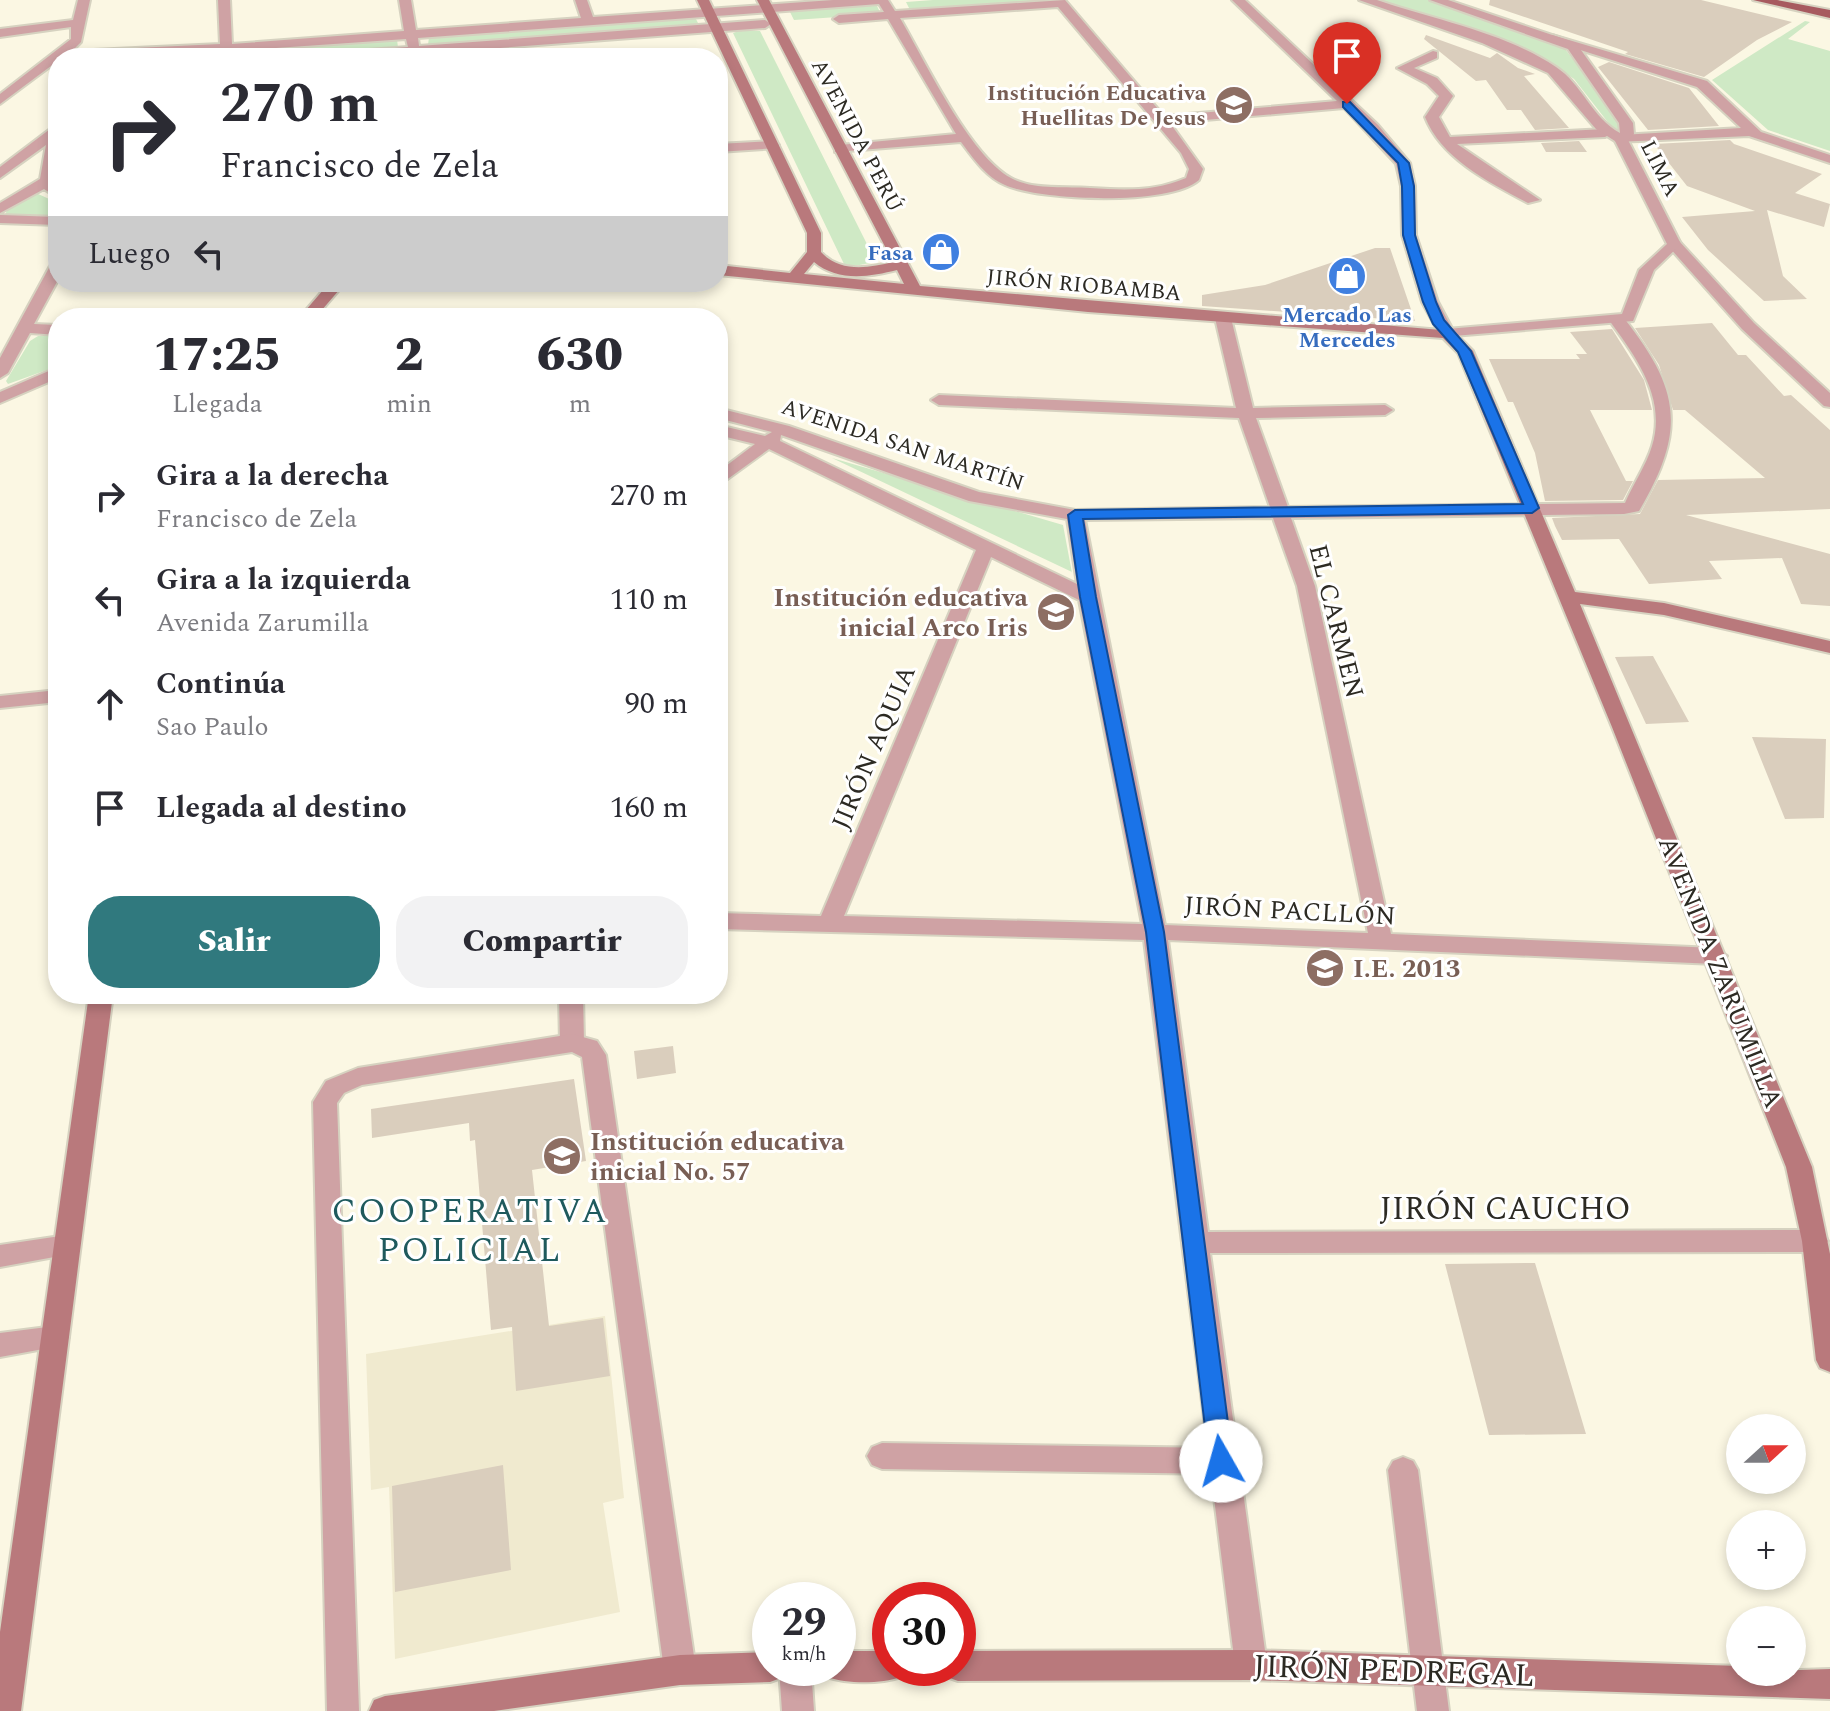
<!DOCTYPE html>
<html lang="es">
<meta charset="utf-8">
<style>
body{margin:0;font-family:Spectral,serif;background:#f2f2f3;color:#2b2b33;height:100vh;display:flex;flex-direction:column;font-size:30px;white-space:nowrap}
*{box-sizing:border-box;margin:0}
p{font-size:26px;color:#7c7c81}
.icon{flex:none;width:44px;height:44px;fill:none;stroke:currentColor;stroke-width:2;stroke-linecap:round;stroke-linejoin:round}
.map{position:relative;flex:1;overflow:hidden}
.panel{position:absolute;left:48px;top:308px;width:680px;height:696px;display:flex;flex-direction:column;background:#fff;border-radius:32px;box-shadow:0 4px 12px #0003}
.panel>*{flex:none}
.banner{position:absolute;left:48px;top:48px;width:680px;height:244px;border-radius:32px;box-shadow:0 4px 12px #0003;background:#fff;color:#2b2b33;overflow:hidden}
.needle{width:52px;rotate:69deg}
.buttons{position:absolute;left:1726px;top:1414px;display:grid;gap:16px}
.buttons a{display:grid;place-items:center;width:80px;height:80px;border-radius:50%;background:#fff;box-shadow:0 4px 12px #0003;font-size:40px}
.speed{position:absolute;left:752px;top:1582px;display:flex;gap:16px;font-size:40px;font-weight:700;text-align:center}
.speed>*{display:grid;place-content:center;width:104px;height:104px;border-radius:50%;background:#fff;box-shadow:0 4px 12px #0003;line-height:1}
.speed small{font-size:20px;font-weight:400}
.speed .limit{border:12px solid #d22;background:#fff;color:#111}
.pin{position:absolute;display:grid;place-items:center;width:68px;height:68px;color:#fff;margin:-82px -34px;border-radius:50% 50% 50% 0;rotate:-45deg;box-shadow:0 0 8px #0007}
.pin .icon{rotate:45deg}
.me{position:absolute;width:88px;margin:-44px;rotate:353deg;stroke-linejoin:round;filter:drop-shadow(0 0 6px #0008)}
.turn{display:flex;align-items:center;gap:28px;height:168px;padding:0 40px;font-size:36px}
.turn .icon{width:104px;height:104px;stroke-width:2.5}
.turn b{display:block;font-size:56px;line-height:68px}
.then{display:flex;align-items:center;height:76px;padding:0 40px;background:#0003;gap:16px;font-size:30px}
.eta{display:flex;justify-content:space-evenly;align-items:center;height:136px;text-align:center}
.eta b{font-size:48px;font-weight:800;line-height:56px}
.primary-button{display:flex;gap:16px;margin-top:auto;padding:16px 40px}
.primary-button a{flex:1;height:92px;border-radius:32px;background:#30797e;color:#fff;font-size:32px;font-weight:800;line-height:92px;text-align:center}
.primary-button a+a{background:#f2f2f3;color:#2b2b33}
ul{padding:0;list-style:none}
li{display:flex;align-items:center;gap:24px;height:104px;padding:0 40px}
li div{flex:1}
li b{display:block;font-size:30px}
li em{font-style:normal}
.map>svg:first-child{display:block}
.built{fill:#f0eacf}
.green{fill:#cfe9c5}
.building{fill:#dacebd}
.lines{fill:none;stroke-linecap:round;stroke-linejoin:round}
.pedestrian-casing{stroke:#d6d2c0;stroke-width:4}
.minor-casing{stroke:#d6d2c0;stroke-width:4}
.tertiary-casing{stroke:#d6d2c0;stroke-width:4}
.secondary-casing{stroke:#d6d2c0;stroke-width:4}
.primary-casing{stroke:#d6d2c0;stroke-width:4}
.pedestrian{fill:#cfa2a4;fill-rule:evenodd}
.minor{fill:#cfa2a4;fill-rule:evenodd}
.tertiary{fill:#cfa2a4;fill-rule:evenodd}
.secondary{fill:#b9797c;fill-rule:evenodd}
.primary{fill:#a75a5f;fill-rule:evenodd}
.route{fill:#1a73e8;stroke:#114b97;stroke-width:2}
.labels{text-anchor:middle;stroke-width:6;stroke-linejoin:round;paint-order:stroke}
.far-education-label{font-size:22px;font-weight:bold;fill:#785e54;stroke:#fff;text-anchor:end}
.far-street-label{font-size:22px;fill:#2c2a23;stroke:#fff}
.far-shop-label{font-size:22px;font-weight:bold;fill:#366cbe;stroke:#fff;text-anchor:end}
.education-label{font-size:26px;font-weight:bold;fill:#785e54;stroke:#fff;text-anchor:start}
.street-label{font-size:26px;fill:#2c2a23;stroke:#fff}
.near-street-label{font-size:32px;fill:#2c2a23;stroke:#fff}
.near-neighbourhood-label{font-size:34px;letter-spacing:2px;fill:#1f5a5d;stroke:#fff}
</style>
<div class="map">
<svg width="1830" height="1711" viewBox="0 0 1830 1711">
<rect width="100%" height="100%" fill="#fbf7e3"/>
<path class="built" d="M605 1316 624 1498 603 1503 620 1612 395 1659 389 1487 371 1490 366 1354Z"/>
<path class="green" d="M933 0H1042L1043 1 910 10 906 2Z
M1374 0H1428L1562 45 1627 129 1614 130 1574 79 1550 63Z
M876 4 881 14 794 20 789 10Z
M695 17 699 25 428 45 429 37Z
M1805 21 1810 22 1788 39 1830 51V151L1768 130 1712 80Z
M742 30 760 31 876 262 854 266 844 264 733 33Z
M397 39 398 48 242 58V52Z
M36 193 58 203V216L46 219 5 215 8 208Z
M38 336H58V366L8 384 6 381 30 341Z
M832 458 1063 525 1072 573V572Z"/>
<path class="building" d="M1490 0H1701L1792 22 1757 40 1704 77 1625 54 1628 52 1489 5Z
M1426 35 1490 58 1497 53 1518 68 1535 74 1524 76 1569 128 1535 130 1521 110H1507L1486 80 1476 81 1424 39Z
M1609 62 1689 88 1719 126 1648 130 1598 67Z
M1730 140 1734 144 1822 174 1795 193 1830 204 1824 227 1767 210 1783 276 1807 299 1764 301 1708 250 1682 217 1755 211 1687 186 1654 144Z
M1579 141 1587 152H1546L1541 143Z
M1375 248H1390L1415 321 1202 306V295L1265 285Z
M1712 323 1738 355H1746L1784 396 1791 395 1830 430V509L1686 515 1830 554V606L1801 604 1782 558 1709 561 1722 579 1649 584 1619 539 1562 540 1555 526 1552 518 1640 514 1658 480 1765 478 1685 410H1673L1659 365 1635 328Z
M1612 329 1644 380 1652 410H1590L1626 481H1633L1623 500 1545 501 1535 453 1513 402H1508L1489 359H1580L1576 354H1587L1570 332Z
M1653 656 1689 722 1646 724 1615 657Z
M1752 737 1826 739 1824 818 1785 819Z
M673 1046 676 1073 637 1079 634 1051Z
M574 1079 586 1161 532 1170 549 1326 603 1318 610 1376 516 1391 512 1327 491 1330 475 1140 470 1141 469 1123 372 1138 371 1109Z
M1535 1263 1586 1434 1489 1435 1445 1264Z
M503 1465 511 1570 395 1592 392 1486Z"/>
<g class="lines">
<defs>
<path id="pedestrian" d="M559 994H583L584 1043 581 1049H563L560 1043Z
M882 1443 1221 1448 1231 1452 1236 1461 1231 1470 1221 1474 882 1469 872 1465 867 1456 872 1447Z"/>
<path id="minor" d="M78 0H90L81 42 72 51 220 44 218 0H230L232 44 404 31 399 0H411L416 30 581 18 575 0H587L593 17 833 0H888L895 11 1065 0 1164 116 1337 101 1232 0H1245L1378 125 1410 163 1415 186 1416 235 1438 302 1455 334 1441 337 1422 302 1402 235 1401 186 1396 164 1344 108 1170 123 1203 169 1199 180C1170 206 1040 201 1005 185 986 177 973 158 961 142L835 152V146L840 145 956 134 888 19 839 23 833 19 839 15 884 12 879 4 418 38 419 46 765 20 771 24 765 28 365 58H309L315 54 408 47 406 39 233 51V58H221L220 52 73 58 67 54 0 104V94L71 39V27L0 37V29L73 20ZM1058 7 1181 153 1189 169 1186 178C1154 192 1123 190 1090 188 1065 186 1033 190 1011 178 969 155 925 61 900 18Z
M1552 35 1707 81 1761 132 1830 155V163L1749 136 1616 142 1614 139 1621 135 1741 128 1697 87 1552 41Z
M1433 51 1437 52V58L1414 68 1437 78 1453 96 1439 117 1450 137 1605 129 1612 133 1605 137 1457 144 1540 200 1528 203C1488 182 1441 158 1425 117L1439 96 1427 84 1397 68Z
M58 123V153L53 172 58 198 44 189 0 213V203L40 179 46 145 0 178V167Z
M772 141 779 145 777 148 718 152V144Z
M0 215 58 217V225L0 223Z
M1669 241H1679L1754 323 1830 393V407L1824 406 1742 329 1669 247Z
M58 261V280L34 324 58 325V335L30 333 8 373 0 378V358L50 266Z
M1223 313 1231 318 1253 408 1385 405 1393 410 1385 415 1256 418 1288 507 1625 503C1633 484 1646 466 1652 446 1667 398 1636 357 1609 320L1623 317C1680 389 1687 429 1639 511L1624 514 1291 518 1315 586 1391 934 1715 948 1727 956 1715 964 1168 940 1208 1232 1815 1230 1824 1234 1828 1241 1824 1248 1815 1252 1210 1253 1267 1665 1262 1676 1251 1680 1240 1676 1235 1665 1144 940 718 929V913L821 916 976 550 769 449 718 486V472L755 444 718 435V425L765 436 772 432 718 418V408L789 426 979 492 1075 510 1270 507 1239 418 939 405 931 400 939 395 1236 408 1215 318ZM781 435 969 501 1067 519 1077 584 780 441ZM1273 518 1297 586 1368 933 1165 925 1085 520ZM991 557 1079 600 1142 924 844 916Z
M58 367V378L0 403V392Z
M58 690V702L0 708V696Z
M572 1034 597 1041 606 1055 696 1670 691 1681 680 1685 669 1681 664 1670 582 1057 572 1052 362 1085 344 1093 337 1103 359 1711H327L313 1102 326 1081 358 1068Z
M67 1235 76 1239 80 1246 76 1253 0 1267V1245Z
M55 1326 65 1329 69 1337 65 1345 0 1357V1333Z
M1403 1457 1413 1461 1418 1470 1449 1711H1417L1388 1470 1393 1461Z
M779 1668H811L814 1711H782Z"/>
<path id="tertiary" d="M1359 0H1377C1435 20 1504 32 1556 67 1582 84 1592 118 1620 133L1619 123 1568 49 1430 0H1448L1576 43 1633 123 1634 134 1628 140 1681 244 1654 270 1633 321 1441 337 1439 334 1447 329 1622 314 1639 270 1667 244 1615 141 1596 129 1548 73 1482 43Z"/>
<path id="secondary" d="M697 0H709L821 233V252C840 273 869 268 893 262L757 0H769L920 286 1453 331 1473 351 1575 592 1664 603 1830 641V653L1664 615 1580 604 1812 1167 1830 1254V1372L1820 1368 1816 1360 1802 1241 1786 1167 1612 727 1458 353 1443 338 1088 312 718 275V265L790 273 807 252V233ZM814 262C838 282 869 277 897 270L904 284 804 274Z
M330 282H346L315 318H299Z
M89 994H113L21 1711H0V1632Z
M1251 1650 1740 1666V1672L1830 1669V1699L1251 1680 958 1681 947 1677 943 1668H958V1651Z
M838 1651H890V1668H905L901 1677C881 1684 847 1684 827 1677L823 1668H838Z
M770 1652V1668H785L781 1678 770 1682 680 1685 494 1711H369L374 1700 385 1696 680 1655Z"/>
<path id="primary" d="M1753 0H1777L1830 10V18Z"/>
</defs>
<use href="#pedestrian" class="pedestrian-casing"/>
<use href="#minor" class="minor-casing"/>
<use href="#tertiary" class="tertiary-casing"/>
<use href="#secondary" class="secondary-casing"/>
<use href="#primary" class="primary-casing"/>
<use href="#pedestrian" class="pedestrian"/>
<use href="#minor" class="minor"/>
<use href="#tertiary" class="tertiary"/>
<use href="#secondary" class="secondary"/>
<use href="#primary" class="primary"/>
</g>
<path class="route" d="M1343 102H1350L1409 163 1414 186 1415 235 1436 302 1444 320 1471 351 1539 508 1532 513 1083 519 1096 597 1164 932 1233 1461 1230 1468 1221 1471 1213 1468 1209 1461 1146 932 1080 597 1068 515 1075 510 1523 504 1458 352 1433 324 1423 302 1403 235 1402 186 1398 163 1343 107Z"/>
<defs>
<symbol id="school-disc" viewBox="-11 -11 22 22"><circle r="9.5" fill="#8d6e63" stroke="#fff"/><path d="M0-5L7-2L0 1L-7-2ZM-4 1L0 2.5L4 1V4Q0 6-4 4Z" fill="#fff"/></symbol>
<symbol id="shop-disc" viewBox="-11 -11 22 22"><circle r="9.5" fill="#3f7fe0" stroke="#fff"/><path d="M-5-2.5h2.3a2.7 3.5 0 0 1 5.4 0H5L5.5 6h-11ZM-1.5-2.5h3a1.5 2.3 0 0 0-3 0Z" fill="#fff"/></symbol>
</defs>
<g fill-rule="evenodd">
<use href="#school-disc" x="1212" y="83" width="44" height="44"/>
<use href="#shop-disc" x="919" y="230" width="44" height="44"/>
<use href="#shop-disc" x="1325" y="254" width="44" height="44"/>
<use href="#school-disc" x="1034" y="590" width="44" height="44"/>
<use href="#school-disc" x="1303" y="946" width="44" height="44"/>
<use href="#school-disc" x="540" y="1134" width="44" height="44"/>
</g>
<g class="labels">
<g class="far-education-label">
<text x="1206" y="100">Institución Educativa<tspan x="1206" dy="25">Huellitas De Jesus</tspan></text>
</g>
<g class="far-street-label">
<text transform="translate(858 135) rotate(62)" y="8">AVENIDA PERÚ</text>
<text transform="translate(1661 168) rotate(63)" y="8">LIMA</text>
<text transform="translate(1084 284) rotate(5)" y="8">JIRÓN RIOBAMBA</text>
<text transform="translate(903 444) rotate(18)" y="8">AVENIDA SAN MARTÍN</text>
</g>
<g class="far-shop-label">
<text x="913" y="260">Fasa</text>
<text x="1347" y="322" text-anchor="middle">Mercado Las<tspan x="1347" dy="25">Mercedes</tspan></text>
</g>
<g class="education-label">
<text x="1028" y="606" text-anchor="end">Institución educativa<tspan x="1028" dy="30">inicial Arco Iris</tspan></text>
<text x="1353" y="977">I.E. 2013</text>
<text x="590" y="1150">Institución educativa<tspan x="590" dy="30">inicial No. 57</tspan></text>
</g>
<g class="street-label">
<text transform="translate(1337 621) rotate(76)" y="9">EL CARMEN</text>
<text transform="translate(873 747) rotate(-67)" y="9">JIRÓN AQUIA</text>
<text transform="translate(1290 910) rotate(3)" y="9">JIRÓN PACLLÓN</text>
<text transform="translate(1721 972) rotate(68)" y="9">AVENIDA ZARUMILLA</text>
</g>
<g class="near-street-label">
<text x="1505" y="1219">JIRÓN CAUCHO</text>
<text transform="translate(1394 1670) rotate(2)" y="11">JIRÓN PEDREGAL</text>
</g>
<g class="near-neighbourhood-label">
<text x="470" y="1222">COOPERATIVA<tspan x="470" dy="39">POLICIAL</tspan></text>
</g>
</g>
</svg>
<div class="buttons">
<a><svg class="needle" viewBox="-14 -14 28 28"><path d="M0-13l5 13h-10z" fill="#e53935"/><path d="M0 13l5-13h-10z" fill="#7c7c81"/></svg></a>
<a>+</a>
<a>−</a>
</div>
<div class="speed"><div>29<small>km/h</small></div><div class="limit">30</div></div>
<div class="pin" style="left:1347px;top:104px;background:#d93025"><svg class="icon" aria-label="arrive" viewBox="0 0 24 24"><path d="M6 21V4h12l-3 4 3 4H6"/></svg></div>
<svg class="me" style="left:1221px;top:1461px" viewBox="-20 -20 40 40"><circle r="19" fill="#fff"/><path d="M0-13L10 11 0 6-10 11z" fill="#1a73e8"/></svg>
<div class="banner">
<div class="turn"><svg class="icon" aria-label="right" viewBox="0 0 24 24"><path d="M7 20v-9h11M14 6l5 5-5 5"/></svg><div><b>270 m</b>Francisco de Zela</div></div>
<div class="then">Luego<svg class="icon" aria-label="left" viewBox="0 0 24 24"><path d="M17 20v-9H6M10 6l-5 5 5 5"/></svg></div>
</div>
<section class="panel">
<div class="eta">
<div><b>17:25</b><p>Llegada</p></div>
<div><b>2</b><p>min</p></div>
<div><b>630</b><p>m</p></div>
</div>
<ul>
<li><svg class="icon" aria-label="right" viewBox="0 0 24 24"><path d="M7 20v-9h11M14 6l5 5-5 5"/></svg><div><b>Gira a la derecha</b><p>Francisco de Zela</p></div><em>270 m</em></li>
<li><svg class="icon" aria-label="left" viewBox="0 0 24 24"><path d="M17 20v-9H6M10 6l-5 5 5 5"/></svg><div><b>Gira a la izquierda</b><p>Avenida Zarumilla</p></div><em>110 m</em></li>
<li><svg class="icon" aria-label="ahead" viewBox="0 0 24 24"><path d="M12 20V5M6 11l6-6 6 6"/></svg><div><b>Continúa</b><p>Sao Paulo</p></div><em>90 m</em></li>
<li><svg class="icon" aria-label="arrive" viewBox="0 0 24 24"><path d="M6 21V4h12l-3 4 3 4H6"/></svg><div><b>Llegada al destino</b></div><em>160 m</em></li>
</ul>
<div class="primary-button"><a>Salir</a><a>Compartir</a></div>
</section>
</div>
